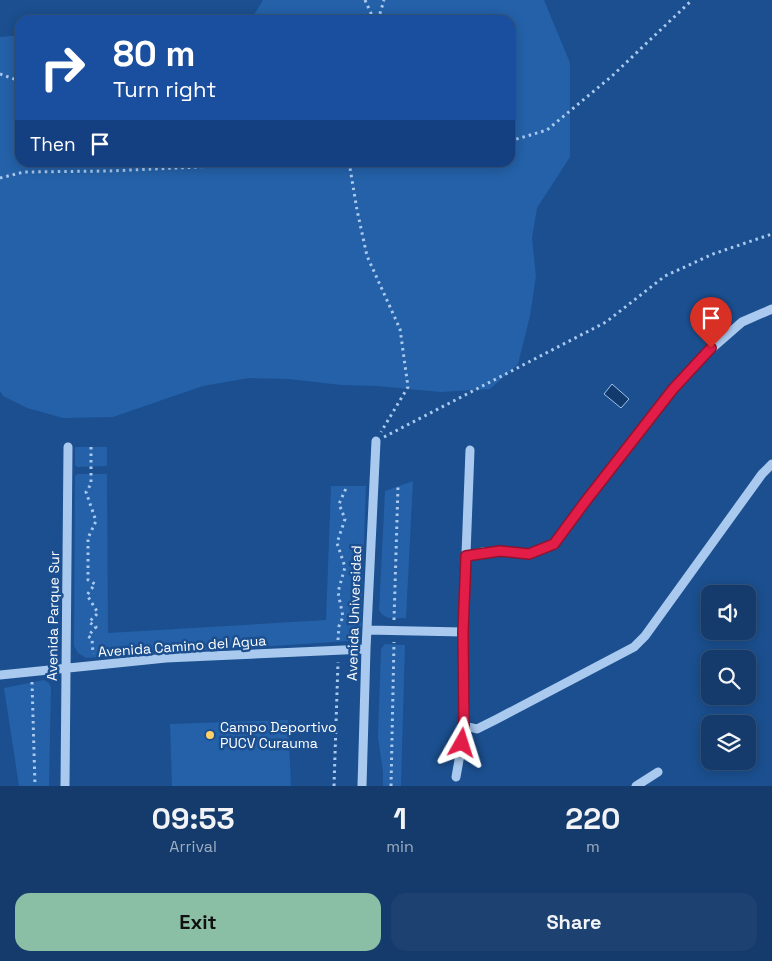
<!DOCTYPE html>
<style>
body{margin:0;font-family:"Space Grotesk",sans-serif;background:#1d4271;color:#f1f3f6;height:100vh;display:flex;flex-direction:column;font-size:19px;white-space:nowrap}
*{box-sizing:border-box;margin:0}
p{font-size:16px;color:#9dadc1}
.icon{flex:none;width:28px;height:28px;fill:none;stroke:currentColor;stroke-width:2;stroke-linecap:round;stroke-linejoin:round}
.map{position:relative;height:786px;overflow:hidden}
.sheet{display:flex;flex-direction:column;background:#143b6b;flex:1}
.sheet>*{flex:none}
.guide{position:absolute;left:15px;top:15px;width:500px;height:152px;border-radius:15px;box-shadow:0 2px 12px #0003,0 0 0 1px #33557e;background:#1a4fa0;color:#fff;overflow:hidden}
.controls{position:absolute;left:701px;top:585px;display:grid;gap:10px}
.controls a{display:grid;place-items:center;width:55px;height:55px;border-radius:10px;background:#143b6b;box-shadow:0 2px 12px #0003,0 0 0 1px #33557e;font-size:25px}
.pin{position:absolute;display:grid;place-items:center;width:42px;height:42px;color:#fff;margin:-51px -21px;border-radius:50% 50% 50% 0;rotate:-45deg;box-shadow:0 0 5px #0007}
.pin .icon{rotate:45deg}
.me{position:absolute;width:55px;margin:-28px;rotate:6deg;stroke-linejoin:round;filter:drop-shadow(0 0 4px #0008)}
.turn{display:flex;align-items:center;gap:18px;height:105px;padding:0 15px;font-size:22px}
.turn .icon{width:65px;height:65px;stroke-width:2.5}
.turn b{display:block;font-size:35px;line-height:42px}
.then{display:flex;align-items:center;height:48px;padding:0 15px;background:#0003;gap:10px;font-size:19px}
.eta{display:flex;justify-content:space-evenly;align-items:center;height:85px;text-align:center}
.eta b{font-size:30px;font-weight:700;line-height:35px}
.action{display:flex;gap:10px;margin-top:auto;padding:10px 15px}
.action a{flex:1;height:58px;border-radius:15px;background:#8abfa5;color:#111;font-size:20px;font-weight:700;line-height:58px;text-align:center}
.action a+a{background:#1d4271;color:#f1f3f6}
.map>svg:first-child{display:block}
.green{fill:#2461a8}
.water{fill:#123a6d;stroke:#9cc4f0}
.lines{fill:none;stroke-linecap:round;stroke-linejoin:round}
.path{stroke:#a9c9ee;stroke-width:3;stroke-dasharray:2.5 4;stroke-linecap:butt}
.minor{stroke:#a9c9ee;stroke-width:9}
.route-casing{stroke:#92132f;stroke-width:12}
.route{stroke:#e11d48;stroke-width:9}
.poi-dot{fill:#ffd166;stroke:#1b4f8f;stroke-width:2}
.labels{text-anchor:middle;stroke-width:5;stroke-linejoin:round;paint-order:stroke}
.street-label{font-size:14px;fill:#fff;stroke:#1b4f8f}
.poi-label{font-size:14px;fill:#fff;stroke:#1b4f8f;text-anchor:start}
</style>
<div class="map">
<svg width="772" height="786" viewBox="0 0 772 786">
<rect width="100%" height="100%" fill="#1b4f8f"/>
<path class="green" d="M263 0H544L570 63V157L537 208 532 238 536 276 530 316 518 364 490 389 441 392 377 386 341 385 288 379 249 378 203 386 113 417 63 418 27 408 3 396 0 391V37L20 35V162H510V20H251Z
M75 447H107V466L77 467 75 465Z
M77 474H107L108 633 326 620 331 486H366L361 629 356 637 349 641 86 658 78 653 74 646 75 476Z
M413 481 406 618C395 618 385 621 379 610L385 491Z
M385 644 405 645 401 786H383V772L378 737 381 649Z
M44 680 49 683 51 688 49 786H19L4 688Z
M288 720 291 786H172L170 724Z"/>
<path class="water" d="M612 384 629 399 621 408 604 394Z"/>
<g class="lines">
<path class="path" d="M365 0 374 20
M378 20 384 0
M0 74 20 81
M510 141 547 130 612 76 692 0
M349 162 357 210 367 256 400 329 408 387 381 432
M0 178 24 172 109 171 199 167 242 162
M384 437 606 322 665 276 713 254 772 234
M91 447V484L86 492 96 521 88 538V580L95 584 87 595 98 613 89 622 96 627 88 636 92 639 93 654
M394 620 398 486
M338 640 339 626 343 617 338 592 345 567 337 543 345 519 339 504 347 486
M32 682 35 786
M334 786 338 662
M391 786 394 642"/>
<path class="minor" d="M466 556 482 552 500 551 529 554 554 544 585 502 673 389 711 349 742 322 772 309
M367 630 463 632
M0 675 166 658 366 649
M465 726 477 729 497 719 634 647 645 636 762 474 772 464
M456 777 465 726 463 632 470 450
M65 786 68 447
M362 786 366 649 376 441
M636 786 658 772"/>
</g>
<g class="lines">
<defs>
<path id="route" d="M462 743 464 726 463 632 466 556 500 551 529 554 554 544 585 502 673 389 711 348"/>
</defs>
<use href="#route" class="route-casing"/>
<use href="#route" class="route"/>
</g>
<circle class="poi-dot" cx="210" cy="735" r="5"/>
<g class="labels">
<g class="street-label">
<text transform="translate(354 613) rotate(-88)" y="5">Avenida Universidad</text>
<text transform="translate(53 616) rotate(-89)" y="5">Avenida Parque Sur</text>
<text transform="translate(182 646) rotate(-4)" y="5">Avenida Camino del Agua</text>
</g>
<g class="poi-label">
<text x="220" y="732">Campo Deportivo<tspan x="220" dy="16">PUCV Curauma</tspan></text>
</g>
</g>
</svg>
<div class="controls">
<a><svg class="icon" aria-label="sound" viewBox="0 0 24 24"><path d="M4 9h4l5-4v14l-5-4H4zM17 9q2 3 0 6"/></svg></a>
<a><svg class="icon" aria-label="search" viewBox="0 0 24 24"><circle cx="10" cy="10" r="6"/><path d="M15 15l6 6"/></svg></a>
<a><svg class="icon" aria-label="layers" viewBox="0 0 24 24"><path d="M12 4l9 5-9 5-9-5zM3 14l9 5 9-5"/></svg></a>
</div>
<div class="pin" style="left:711px;top:348px;background:#d93025"><svg class="icon" aria-label="arrive" viewBox="0 0 24 24"><path d="M6 21V4h12l-3 4 3 4H6"/></svg></div>
<svg class="me" style="left:462px;top:743px" viewBox="-20 -20 40 40"><path d="M0-17L14 15 0 8-14 15z" fill="#e11d48" stroke="#fff" stroke-width="4"/></svg>
<div class="guide">
<div class="turn"><svg class="icon" aria-label="right" viewBox="0 0 24 24"><path d="M7 20v-9h11M14 6l5 5-5 5"/></svg><div><b>80 m</b>Turn right</div></div>
<div class="then">Then<svg class="icon" aria-label="arrive" viewBox="0 0 24 24"><path d="M6 21V4h12l-3 4 3 4H6"/></svg></div>
</div>
</div>
<section class="sheet">
<div class="eta">
<div><b>09:53</b><p>Arrival</p></div>
<div><b>1</b><p>min</p></div>
<div><b>220</b><p>m</p></div>
</div>
<div class="action"><a>Exit</a><a>Share</a></div>
</section>
